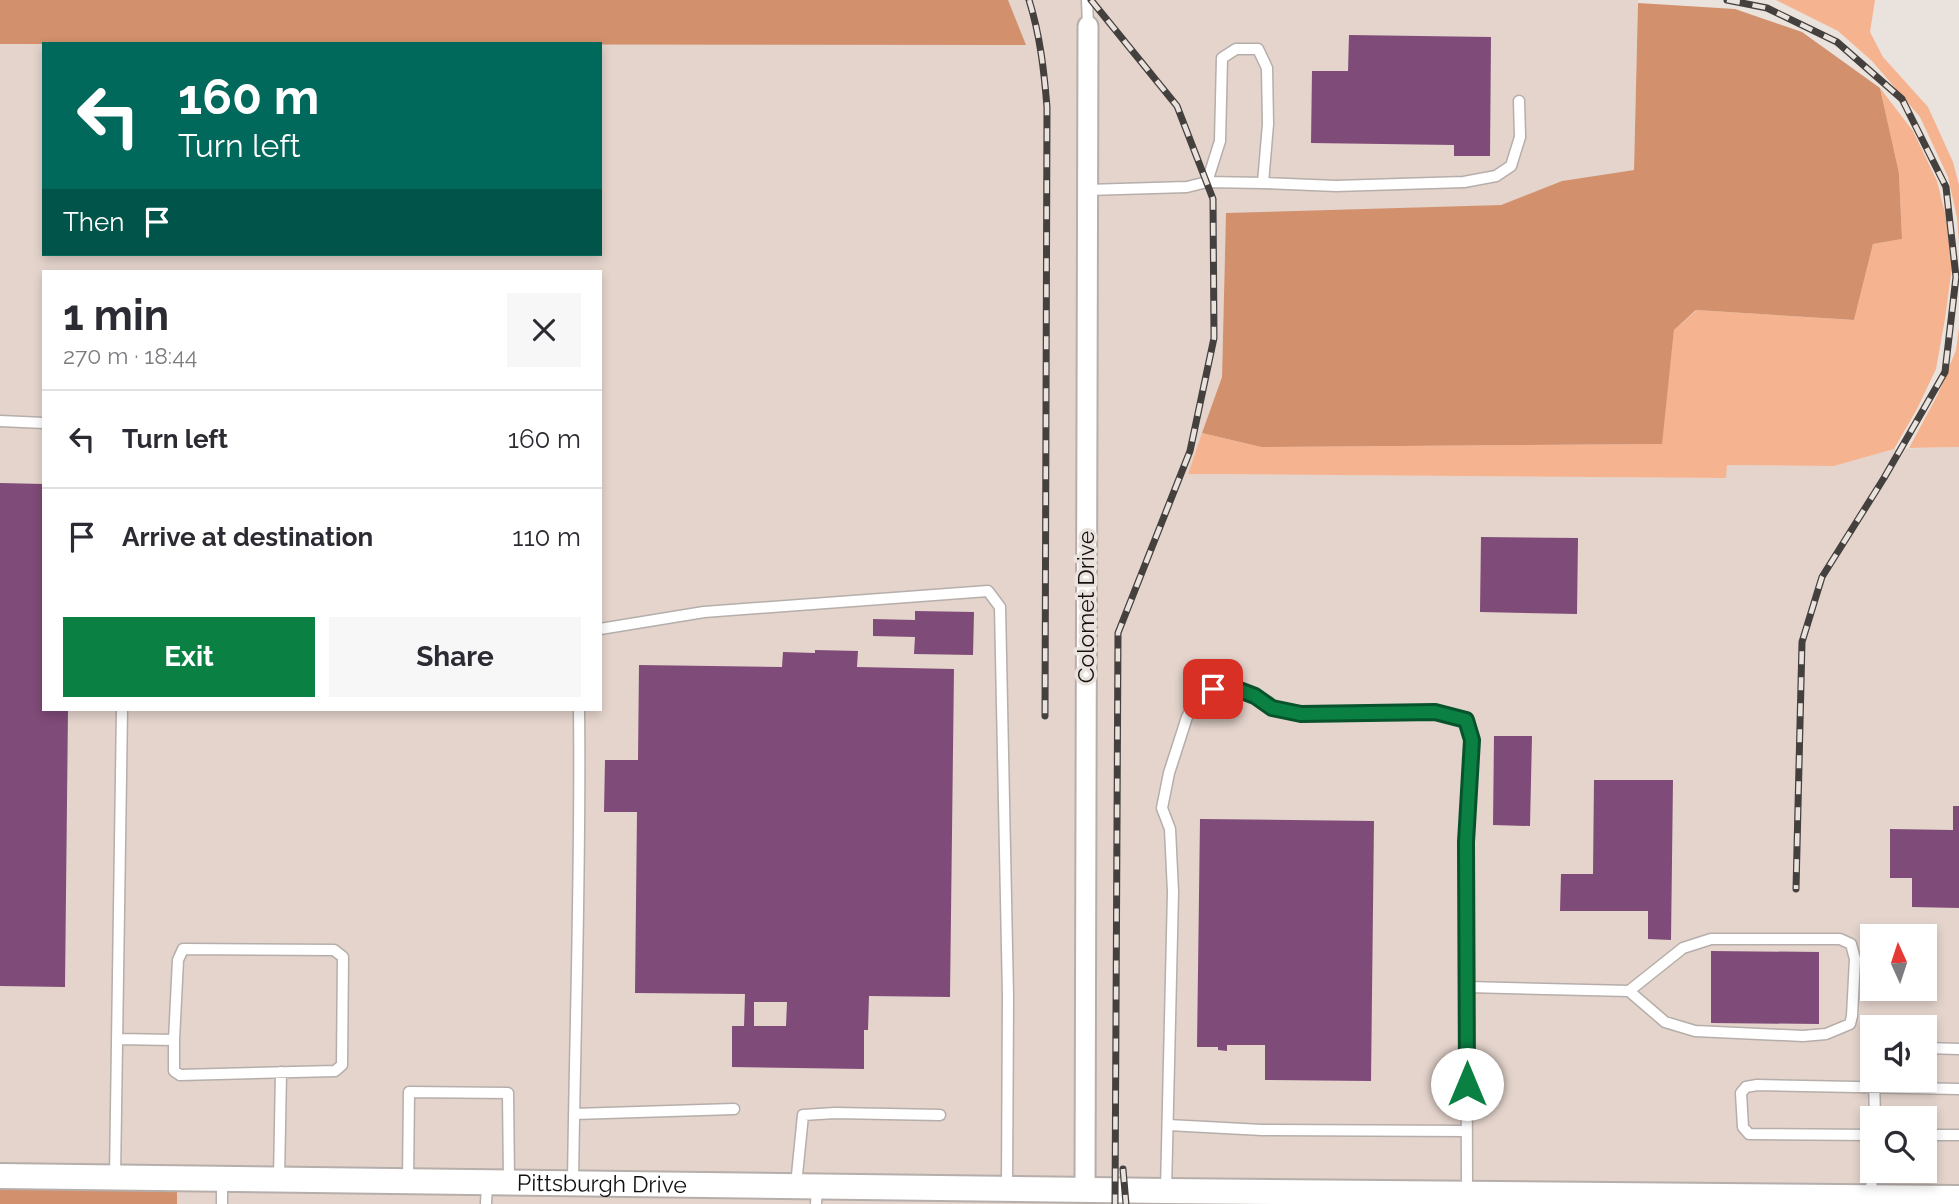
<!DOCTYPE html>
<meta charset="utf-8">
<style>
body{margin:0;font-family:Raleway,sans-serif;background:#f7f7f7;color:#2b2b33;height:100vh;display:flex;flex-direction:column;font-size:26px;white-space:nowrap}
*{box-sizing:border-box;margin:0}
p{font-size:23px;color:#7c7c81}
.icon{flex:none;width:38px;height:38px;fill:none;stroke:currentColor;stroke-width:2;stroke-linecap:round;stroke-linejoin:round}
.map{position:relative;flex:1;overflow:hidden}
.details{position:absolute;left:42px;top:270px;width:560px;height:441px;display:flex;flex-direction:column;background:#fff;border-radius:0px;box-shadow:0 4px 10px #0003}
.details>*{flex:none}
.top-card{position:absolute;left:42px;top:42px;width:560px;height:214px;border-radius:0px;box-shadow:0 4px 10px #0003;background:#00695c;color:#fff;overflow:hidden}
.needle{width:46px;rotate:357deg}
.tools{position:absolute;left:1860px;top:924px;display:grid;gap:14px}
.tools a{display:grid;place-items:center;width:77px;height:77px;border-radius:0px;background:#fff;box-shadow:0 4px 10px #0003;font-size:35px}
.pin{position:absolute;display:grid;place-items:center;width:60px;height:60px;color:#fff;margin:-30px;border-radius:14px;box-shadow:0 4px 10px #0006}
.me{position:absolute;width:77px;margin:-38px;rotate:0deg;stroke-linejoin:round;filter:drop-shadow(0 0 5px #0008)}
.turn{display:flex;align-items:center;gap:24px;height:147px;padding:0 21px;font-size:32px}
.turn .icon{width:91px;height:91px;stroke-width:2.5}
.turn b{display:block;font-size:49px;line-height:60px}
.then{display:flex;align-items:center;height:66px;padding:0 21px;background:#0003;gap:14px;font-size:26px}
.round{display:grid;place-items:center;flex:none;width:74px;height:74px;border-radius:0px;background:#f7f7f7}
.overview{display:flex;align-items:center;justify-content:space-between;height:119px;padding:0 21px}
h1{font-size:42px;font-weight:700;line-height:52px}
.primary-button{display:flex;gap:14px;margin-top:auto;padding:14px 21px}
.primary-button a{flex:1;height:80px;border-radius:0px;background:#0b8043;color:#fff;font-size:28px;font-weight:700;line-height:80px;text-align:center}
.primary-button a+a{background:#f7f7f7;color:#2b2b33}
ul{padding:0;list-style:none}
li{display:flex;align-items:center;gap:21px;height:98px;padding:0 21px;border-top:2px solid #e1e1e2}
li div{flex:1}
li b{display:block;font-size:26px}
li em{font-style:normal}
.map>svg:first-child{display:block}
.built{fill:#e4d4cc;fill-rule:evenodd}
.green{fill:#f5b390}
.forest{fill:#d2906d}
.building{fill:#7f4b78;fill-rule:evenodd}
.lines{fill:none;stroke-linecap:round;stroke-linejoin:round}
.service-casing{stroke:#b6aeaa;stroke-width:13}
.minor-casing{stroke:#b6aeaa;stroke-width:23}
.tertiary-casing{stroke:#b6aeaa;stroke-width:28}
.service{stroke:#fff;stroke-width:10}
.minor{stroke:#fff;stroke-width:19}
.tertiary{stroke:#fff;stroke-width:24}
.rail-casing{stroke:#44403e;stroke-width:7}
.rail{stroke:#eae2dd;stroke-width:4.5;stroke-dasharray:13;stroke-linecap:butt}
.route-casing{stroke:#07532c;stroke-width:18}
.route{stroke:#0b8043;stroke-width:12}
.labels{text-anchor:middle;stroke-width:7;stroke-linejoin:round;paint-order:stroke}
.street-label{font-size:23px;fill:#141110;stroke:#eae2dd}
</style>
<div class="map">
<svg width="1959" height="1204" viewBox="0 0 1959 1204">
<rect width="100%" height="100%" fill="#eae2dd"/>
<path class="built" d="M1008 0H1638L1634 170 1562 181 1501 205 1226 214 1222 377 1188 474 1725 478 1727 465 1834 466 1894 449 1959 447V1204H177V1188L0 1166V44H44V254H600V45H1025ZM44 271H600V709H44ZM1872 936H1925V989H1872ZM1872 1027H1925V1080H1872ZM1872 1118H1925V1171H1872Z"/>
<path class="green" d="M1776 0H1875L1870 32 1883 57 1928 107 1953 162 1959 185V243L1957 218 1948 177 1920 117 1872 61 1838 31Z
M1880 88 1913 131 1937 181 1946 217 1952 267 1945 319 1936 369 1917 409 1894 449 1834 466 1727 465 1726 478 1188 474 1202 433 1261 447 1661 444 1674 330 1697 310 1854 320 1873 244 1902 239 1899 173Z
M1959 327V447L1909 448 1938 394 1956 350Z"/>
<path class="forest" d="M0 0H1008L1026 45 0 44Z
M1638 3 1735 9 1802 32 1880 88 1899 173 1902 239 1873 244 1854 320 1696 310 1674 330 1662 444 1261 447 1202 433 1222 377 1226 213 1501 205 1562 181 1634 170Z
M0 1185 177 1188V1204H0Z"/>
<path class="building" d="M1349 35 1491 37 1490 156H1454V145L1311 143 1312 71H1348Z
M0 483 44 484V709H68L65 987 0 986Z
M1481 537 1578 538 1577 614 1480 612Z
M915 611 974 612 973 655 914 654 915 637 873 636V619L915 620Z
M815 650 858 651 857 667 954 669 950 997 869 996 868 1030H864V1069L732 1067V1026H744L745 994 635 993 637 812H604L605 760H638L639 665 782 667 783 652 815 653ZM754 1002H787L786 1026H754Z
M1494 736H1532L1530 826 1493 825Z
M1594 780H1673L1671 940 1648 939V911H1560L1561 874H1593Z
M1953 806H1959V908L1912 907V878H1890V829L1953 830Z
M1200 819 1374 821 1371 1081 1265 1080V1045H1227V1051L1218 1050V1047H1197Z
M1711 951 1819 952V1024L1711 1023Z"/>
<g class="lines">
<defs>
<path id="service" d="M1087 0 1088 26
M1263 183 1336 186 1464 182 1496 176 1511 166 1520 137 1519 101
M1087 190 1187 187 1207 182 1220 141 1222 58 1236 49H1258L1267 68 1268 124 1263 183 1207 182
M0 421 44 423
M600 629 704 612 988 591 1000 607 1008 996 1007 1188
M1467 987 1629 991 1683 948 1711 939H1840L1851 944 1855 959 1852 1016 1850 1024 1826 1034 1803 1036 1695 1031 1665 1022 1629 991
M117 1039 174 1040 178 960 183 949 334 950 343 957 342 1065 335 1071 180 1075 174 1071V1040
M1925 1048 1959 1049
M1874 1080 1875 1118
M574 1114 734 1109
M1168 1125 1262 1130 1467 1131
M1872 1135 1749 1134 1743 1127 1741 1093 1746 1087 1757 1085 1959 1089
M1925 1135H1959
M115 1177 122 709
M279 1179 281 1072
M408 1180 409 1092 508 1093 509 1181
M573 1183C575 1025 581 867 579 709
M796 1185 803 1115 835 1113 940 1115
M1166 1190 1173 892 1170 829 1162 808 1169 773 1187 717 1194 704 1199 696 1213 689 1235 688 1255 696 1272 708 1301 714 1435 712 1466 720 1472 740 1466 842 1467 1193
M1870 1197 1873 1171
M222 1204V1179
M486 1204 487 1184
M816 1204 817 1186"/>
<path id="minor" d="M1085 1189 1088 26"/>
<g id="tertiary">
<path id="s1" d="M0 1176 1166 1191 1959 1198"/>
</g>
</defs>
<use href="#service" class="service-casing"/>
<use href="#minor" class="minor-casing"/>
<use href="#tertiary" class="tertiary-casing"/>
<use href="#service" class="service"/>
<use href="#minor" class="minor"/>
<use href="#tertiary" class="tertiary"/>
<defs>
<path id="rail" d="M1029 0C1040 35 1044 70 1047 107L1045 716
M1091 0 1177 106 1213 199 1214 338 1190 451 1118 633 1115 1204
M1727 0 1767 8 1837 42 1902 99 1946 187 1956 277 1945 372 1884 478 1822 577 1802 642 1796 889
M1123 1169 1126 1204"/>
</defs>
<use href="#rail" class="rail-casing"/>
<use href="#rail" class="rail"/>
</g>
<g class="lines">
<defs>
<path id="route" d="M1213 689 1234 688 1255 696 1272 708 1301 714 1435 712 1466 720 1472 740 1466 842 1467 1084"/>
</defs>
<use href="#route" class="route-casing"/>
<use href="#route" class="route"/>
</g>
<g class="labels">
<g class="street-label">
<text transform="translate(1086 607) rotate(-90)" y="8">Colomet Drive</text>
<text dy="8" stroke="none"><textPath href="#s1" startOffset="602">Pittsburgh Drive</textPath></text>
</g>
</g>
</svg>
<div class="tools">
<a><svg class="needle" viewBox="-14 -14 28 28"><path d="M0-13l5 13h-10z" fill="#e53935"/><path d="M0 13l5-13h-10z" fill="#7c7c81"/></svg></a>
<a><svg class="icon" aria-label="sound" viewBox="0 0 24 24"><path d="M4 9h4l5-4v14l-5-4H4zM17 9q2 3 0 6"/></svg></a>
<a><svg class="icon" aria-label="search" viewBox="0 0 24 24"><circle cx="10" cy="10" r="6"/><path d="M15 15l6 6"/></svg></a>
</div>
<div class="pin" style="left:1213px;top:689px;background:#d93025"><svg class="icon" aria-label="arrive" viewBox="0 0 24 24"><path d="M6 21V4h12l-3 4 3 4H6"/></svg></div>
<svg class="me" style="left:1467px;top:1084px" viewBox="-20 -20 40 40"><circle r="19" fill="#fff"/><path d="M0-13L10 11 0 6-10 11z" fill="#0b8043"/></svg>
<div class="top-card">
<div class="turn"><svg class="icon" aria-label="left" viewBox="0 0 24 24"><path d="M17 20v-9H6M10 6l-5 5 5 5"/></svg><div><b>160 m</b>Turn left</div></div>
<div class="then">Then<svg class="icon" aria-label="arrive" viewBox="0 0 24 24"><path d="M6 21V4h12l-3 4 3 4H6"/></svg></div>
</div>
<section class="details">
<div class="overview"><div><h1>1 min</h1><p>270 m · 18:44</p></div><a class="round"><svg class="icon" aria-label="close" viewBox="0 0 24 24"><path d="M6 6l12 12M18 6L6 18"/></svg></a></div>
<ul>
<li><svg class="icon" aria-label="left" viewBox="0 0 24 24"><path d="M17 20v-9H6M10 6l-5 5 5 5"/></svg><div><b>Turn left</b></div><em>160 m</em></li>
<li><svg class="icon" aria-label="arrive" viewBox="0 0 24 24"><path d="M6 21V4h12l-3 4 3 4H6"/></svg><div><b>Arrive at destination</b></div><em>110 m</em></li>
</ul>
<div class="primary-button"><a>Exit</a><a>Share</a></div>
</section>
</div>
